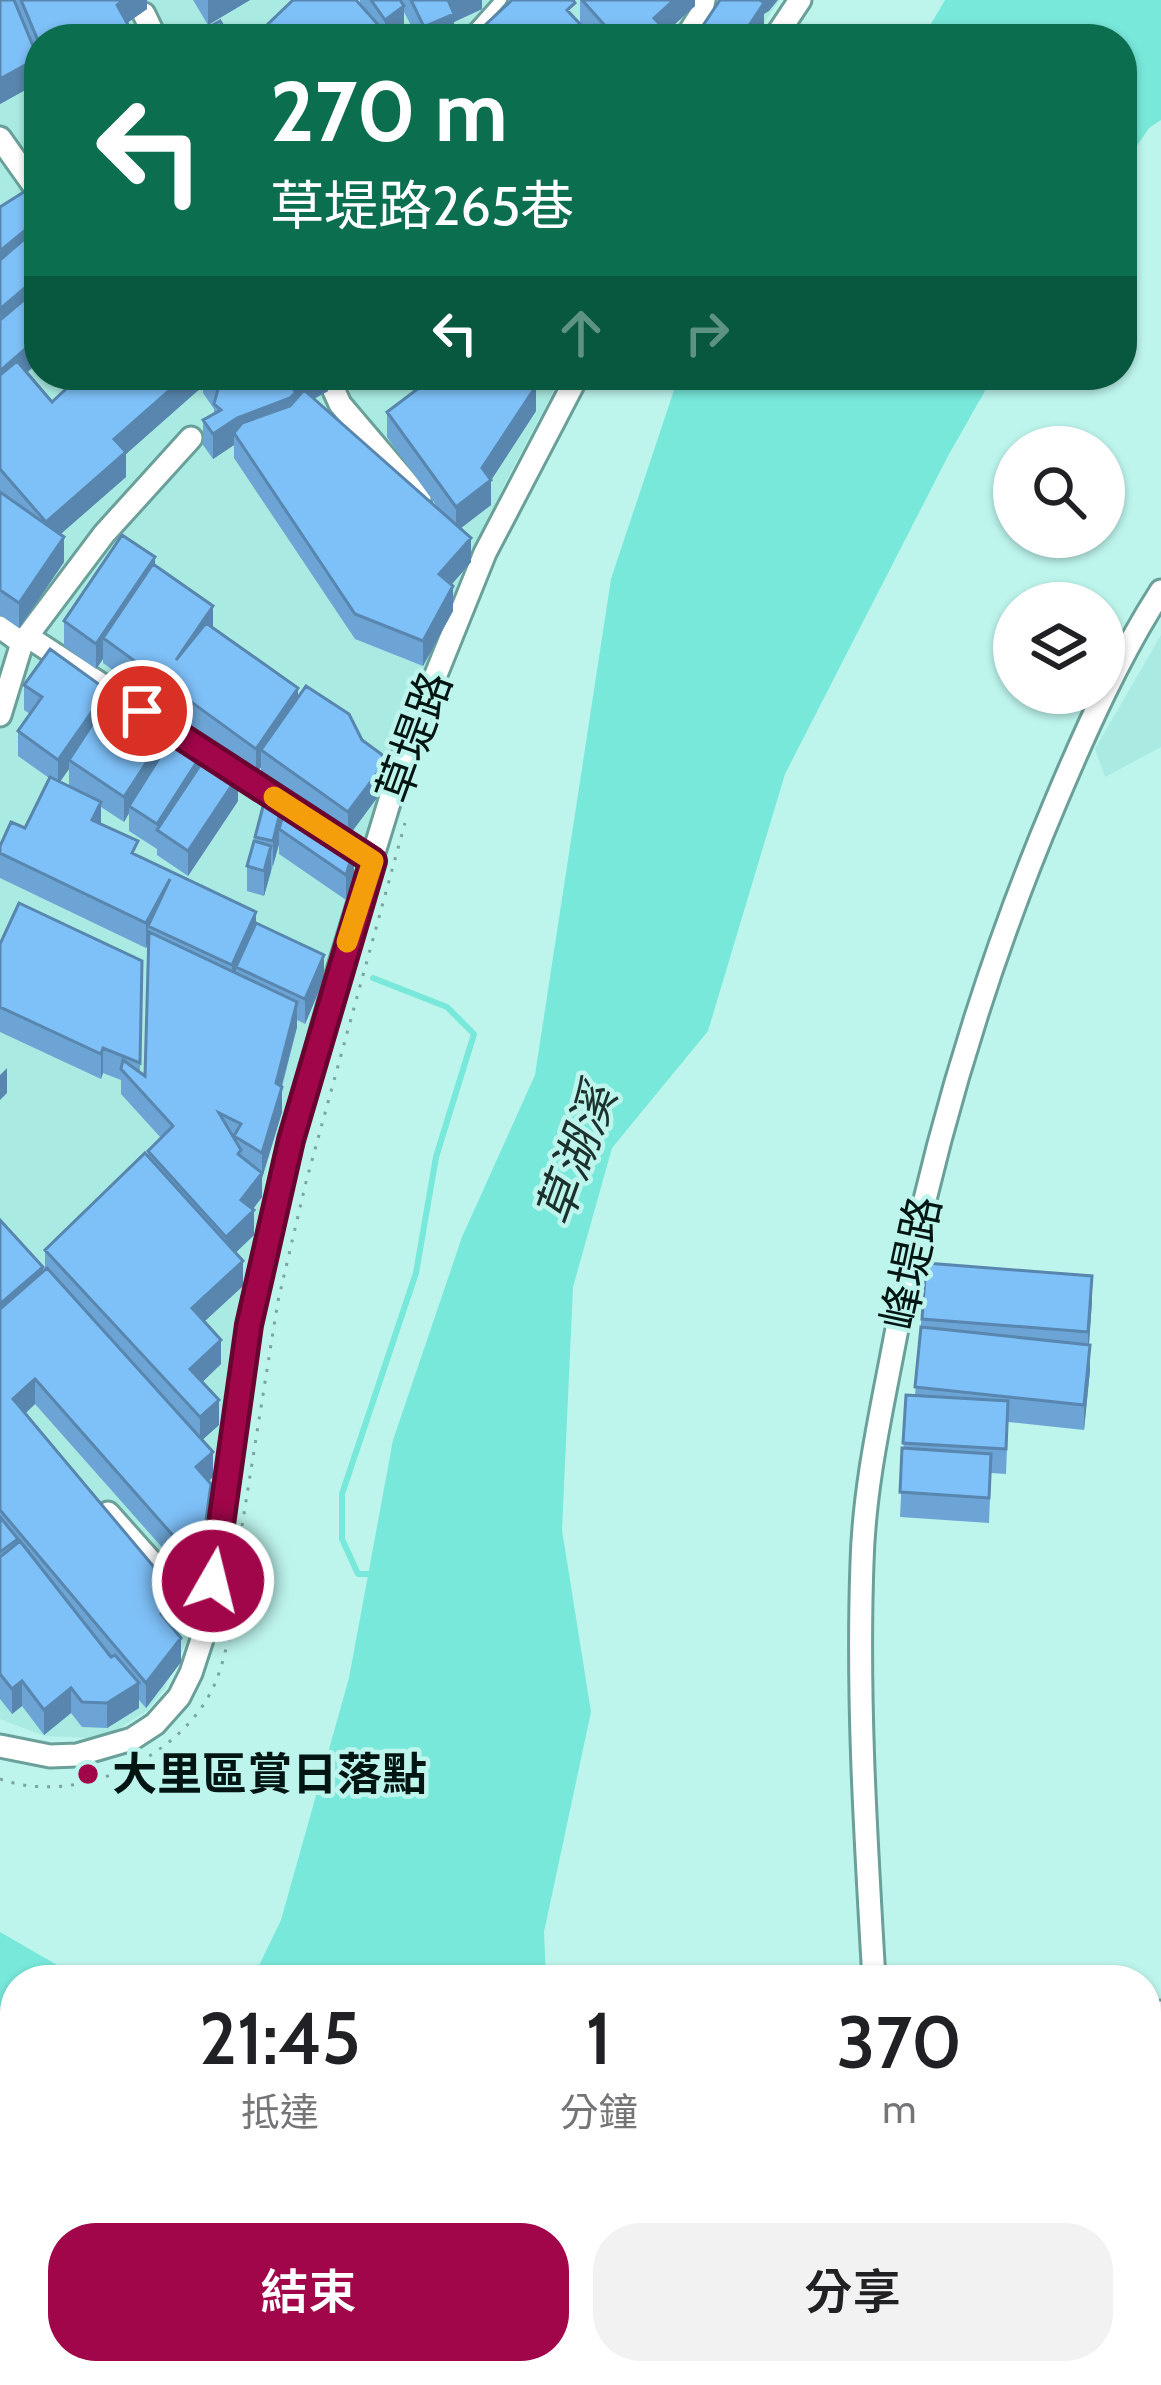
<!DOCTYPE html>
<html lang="zh-TW">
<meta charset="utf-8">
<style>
body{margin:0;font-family:Cabin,"Noto Sans TC",sans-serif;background:#f2f2f2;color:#202124;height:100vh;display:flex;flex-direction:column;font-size:45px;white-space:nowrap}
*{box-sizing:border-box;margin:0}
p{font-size:39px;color:#757577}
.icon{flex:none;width:66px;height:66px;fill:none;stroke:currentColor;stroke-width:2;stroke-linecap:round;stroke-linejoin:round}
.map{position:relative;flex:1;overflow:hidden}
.sheet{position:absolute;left:0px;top:1965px;width:1161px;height:420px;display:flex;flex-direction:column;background:#fff;border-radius:48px 48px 0 0;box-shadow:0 3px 9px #0004}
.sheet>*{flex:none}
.hud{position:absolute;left:24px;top:24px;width:1113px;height:366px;border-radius:48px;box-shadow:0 3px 9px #0004;background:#0b6e4f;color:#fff;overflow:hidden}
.controls{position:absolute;left:993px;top:426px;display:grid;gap:24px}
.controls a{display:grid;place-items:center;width:132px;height:132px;border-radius:50%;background:#fff;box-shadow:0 3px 9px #0004;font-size:60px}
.pin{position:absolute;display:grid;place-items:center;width:102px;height:102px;color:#fff;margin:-51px;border:6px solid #fff;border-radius:50%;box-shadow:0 3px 12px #0007}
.me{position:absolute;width:132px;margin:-66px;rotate:8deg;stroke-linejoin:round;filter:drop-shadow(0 0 9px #0008)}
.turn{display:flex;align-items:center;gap:42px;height:252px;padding:0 48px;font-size:54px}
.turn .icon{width:156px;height:156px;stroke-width:2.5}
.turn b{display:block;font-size:84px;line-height:102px}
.lanes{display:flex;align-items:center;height:114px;padding:0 48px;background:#0003;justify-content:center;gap:60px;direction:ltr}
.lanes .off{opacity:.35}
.eta{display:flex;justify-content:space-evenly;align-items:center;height:204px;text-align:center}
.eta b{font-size:72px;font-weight:600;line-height:84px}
.cta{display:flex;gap:24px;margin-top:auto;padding:24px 48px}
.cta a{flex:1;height:138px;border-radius:48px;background:#a00649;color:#fff;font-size:48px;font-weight:600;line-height:138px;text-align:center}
.cta a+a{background:#f2f2f2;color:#202124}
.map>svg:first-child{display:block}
.built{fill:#a9ebe2}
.water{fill:#78e8da}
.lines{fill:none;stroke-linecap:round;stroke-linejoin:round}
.stream{stroke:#78e8da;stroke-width:6}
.lane-casing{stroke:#6aa099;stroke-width:16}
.street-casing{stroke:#6aa099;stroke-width:27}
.path{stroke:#7aa59f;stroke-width:3;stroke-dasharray:3 9;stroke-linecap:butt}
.lane{stroke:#fff;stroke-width:10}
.street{stroke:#fff;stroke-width:21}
.wall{fill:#6ca5d5;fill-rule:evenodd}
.shaded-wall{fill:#5886ae}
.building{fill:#7ec0f8;stroke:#5886ae;stroke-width:3}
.route-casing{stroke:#68042f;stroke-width:30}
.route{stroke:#a00649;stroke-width:21}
.slow{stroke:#f59e0b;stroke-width:21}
.poi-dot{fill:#a00649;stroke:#bdf5ed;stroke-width:4.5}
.labels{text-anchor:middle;stroke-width:9;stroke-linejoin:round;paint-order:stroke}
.street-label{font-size:45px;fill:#011513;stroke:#bdf5ed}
.poi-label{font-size:45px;font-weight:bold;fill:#011513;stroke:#bdf5ed;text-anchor:start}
.water-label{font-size:48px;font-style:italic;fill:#1c312e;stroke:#bdf5ed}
</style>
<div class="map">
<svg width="1161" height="2385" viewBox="0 0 1161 2385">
<rect width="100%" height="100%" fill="#bdf5ed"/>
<path class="built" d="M0 0H780L753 39H39V375H562L504 485 400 750 269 1159 191 1631 165 1688 148 1710 112 1733 87 1738 44 1736 0 1719Z
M1161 635V747L1105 777 1095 749Z"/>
<path class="water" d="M945 0H1161V120L1149 128 1122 168V39H922Z
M679 375H994L948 456 785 774 708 1031 612 1148 573 1287 562 1530 591 1712 544 1932 546 1980H252L281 1920 349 1678 393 1440 462 1237 535 1075 611 579Z
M0 1932 83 1980H15V2133L0 2124Z
M412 2370H607L614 2385H422Z"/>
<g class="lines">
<path class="stream" d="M373 978 447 1007 474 1034 436 1157 416 1273 342 1494V1539L358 1574H375"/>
<defs>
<path id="lane" d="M466 39 501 0"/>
<path id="street" d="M144 14 156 39
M685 39 701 14 704 0
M774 39 800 0
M0 138 39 193
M327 375 340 404 420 498
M0 627 22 643
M27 636 297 812
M0 715 22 643 104 534 191 438
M108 1513 207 1624
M0 1746 50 1756 77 1755 132 1739 155 1724 179 1697 191 1673 207 1624 249 1325 291 1140 339 967 404 754 485 553 578 375
M874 1980C866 1841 857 1702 862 1563 864 1487 881 1413 895 1339 930 1153 982 975 1056 801 1086 730 1119 656 1161 591
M1146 2017 1161 2012
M0 2296 15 2292
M921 2370 923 2385"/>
</defs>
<use href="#lane" class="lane-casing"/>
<use href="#street" class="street-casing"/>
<path class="path" d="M242 1526 278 1301 306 1182 405 823
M0 1779C77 1807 185 1757 216 1681 232 1641 234 1595 238 1553"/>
<use href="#lane" class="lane"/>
<use href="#street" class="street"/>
</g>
<path class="wall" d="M0 0H147V9L127 23 39 39V117L27 94V89L0 104Z
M193 0H250L208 25Z
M360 0H482V9L454 22 452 39H418L404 12V39H267V25L360 4Z
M580 0H695V6L666 32V39H595L580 22Z
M575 19 594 39H484V26Z
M0 207 27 373 52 402 81 375H328V391L314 399 441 512 387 437V412L536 411 491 480V505L460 528 471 562 452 584 453 611 423 666 355 639 234 458V445L213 459 203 445V420L214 414V409L203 393V386L126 454V477L60 534 64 562 19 628 0 615Z
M155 566 213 628 298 696 362 740 388 783 348 837 261 775V767L256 773 103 663V659L96 669 64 646V621Z
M24 685 107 701 167 746 202 763 238 801 188 876 157 855V849L129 831V813L124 822 101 807V824L138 856 256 923 324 979 305 1024 297 1020V1027L282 1087V1112L262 1178V1197L253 1209 254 1235 235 1253 243 1286 204 1321 221 1364 202 1382 219 1425 202 1440 213 1477 209 1481 211 1509 202 1573 191 1580 35 1404 25 1414 180 1622 173 1628 181 1662 146 1708 139 1700V1708L107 1728 82 1727 71 1713 44 1735 22 1706 12 1714 0 1699V1220L43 1271 45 1269V1250L148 1156V1151L161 1138 121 1094V1080L103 1073 101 1079 0 1032V944L142 961 140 1073 145 1076 148 945 146 948 0 878V846L25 828 49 778 18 756V731L30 714 24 710ZM69 769V785L60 782Z
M283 814 354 874 346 900 279 854V844L264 896 247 891V866L255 837Z
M926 1263 1092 1301 1089 1345 1090 1370 1084 1430 1008 1422 1006 1474 991 1473 989 1523 900 1517 906 1395H915Z"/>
<path class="shaded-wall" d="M124 0H147V9L117 30V5Z
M208 0H250L208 25Z
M448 0H482V9L454 22V38L424 39V27Z
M674 0H695V6L666 32V39H654V18Z
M761 0H778L769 11 764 14V28L756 39H740Z
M404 6V39H385V20Z
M381 28V39H370Z
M38 58V83L27 69V89L0 104V79Z
M39 219V243L0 275V251Z
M39 276V301L0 334V309Z
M39 337V362L0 396V371Z
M187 375H203V386L126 454V477L46 547V522L114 439Z
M311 375H328V391L296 408 234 433V445L213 459V434Z
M536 386V411L490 482 491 480V505L456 532V507Z
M64 537V562L19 628V603Z
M471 538V562L439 599V574Z
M155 557V582L103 638V659L96 669V644Z
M453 586V611L423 666V641Z
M213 606V631L176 660Z
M298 688V713L261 750V767L256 773V749Z
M107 690V715L69 760V769L58 784V760Z
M167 731V756L129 806V813L124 822V797Z
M202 754V779L157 830V849V824Z
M388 759V783L348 837V812Z
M238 776V801L188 876V851Z
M283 800V825L279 829V844L273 866V841Z
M101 802V826L92 820Z
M271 846V871L264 896V871Z
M354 849V874L346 900V875Z
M170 879 148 926V945L146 948V923Z
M256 912V937L236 967V981L232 990V965Z
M324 955V979L305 1024V999Z
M297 1002V1027L277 1103 282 1087V1112L262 1178V1153L276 1083Z
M103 1048V1073L101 1079V1054Z
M7 1068V1093L0 1100V1075Z
M262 1173V1197L246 1218 254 1210V1235L226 1262V1237L241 1200Z
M243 1261V1286L192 1333V1308Z
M43 1267V1292L0 1329V1304Z
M1092 1276V1301L1088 1357V1332Z
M221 1340V1364L190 1394V1369Z
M1090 1345V1370L1084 1430V1405Z
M35 1379V1404L13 1424V1399Z
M219 1400V1425L200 1442V1417Z
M213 1452V1477L196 1492V1467Z
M211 1484V1509L202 1573 191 1580V1556Z
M180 1598V1622L161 1639V1614Z
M181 1638V1662L146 1708V1683Z
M22 1681V1706L12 1714V1689Z
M139 1683V1708L107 1728V1703Z
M71 1688V1713L44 1735V1710Z"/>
<path class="building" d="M0 0H14L38 58 0 79Z
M21 0H124L117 5 136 39H39V43Z
M293 0H356L381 28 370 39H276L267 25Z
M371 0H400L404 6 385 20Z
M411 0H448L454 14 424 27Z
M512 0H573L575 3 567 10 594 39H496L484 26Z
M582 0H674L654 18 666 31 657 39H617Z
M720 0H760L764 3 740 39H694Z
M220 21 230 39H187Z
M39 61V92L27 69Z
M30 188 39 204V219L0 251V207Z
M37 228 39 231V276L0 309V260Z
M39 287V337L0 371V320Z
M17 361 52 402 81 375H187L114 439 126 452 46 522 0 469V375Z
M208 375H311L290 386 296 392 290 398 237 418 213 434 203 420 221 410 214 404 218 389Z
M436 375H527L536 386 482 468 491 480 456 507 387 412Z
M304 390 471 538 439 574 453 586 423 641 355 614 234 433 242 423 290 406Z
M0 492 64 537 19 603 0 590Z
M122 535 155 557 96 644 64 621Z
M153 564 213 606 176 660 206 623 298 688 256 749 103 638Z
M50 649 107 690 58 760 18 731 42 697 24 685Z
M306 686 349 714 362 740 388 759 348 812 261 750Z
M112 694 167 731 124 797 69 760Z
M173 736 202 754 157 824 129 806Z
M207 755 238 776 188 851 157 830Z
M50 777 101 802 92 820 138 841 132 853 256 912 232 965 148 926 170 879 146 923 0 853V846L11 822 25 828Z
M266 795 283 800 273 841 255 837Z
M287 802 354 849 346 875 279 829Z
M254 841 271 846 264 871 247 866Z
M19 903 142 961 140 1063 103 1048 101 1054 0 1007V944Z
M256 923 324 955 305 999 236 967Z
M149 932 297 1002 276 1083 282 1087 262 1153 234 1136 241 1124 219 1113 241 1150 238 1154 262 1173 241 1200 254 1210 226 1237 148 1151 173 1126 121 1069 123 1060 145 1076Z
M145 1153 243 1261 192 1308 221 1340 190 1369 219 1400 200 1417 45 1250Z
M0 1220 43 1267 0 1304Z
M926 1263 1092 1276 1088 1332 922 1319Z
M47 1268 213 1452 196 1467 211 1484 202 1548 191 1556 35 1379 13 1399 180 1598 161 1614 181 1638 146 1683 0 1510V1309Z
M921 1327 1090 1345 1084 1405 915 1387Z
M906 1395 1008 1401 1006 1449 903 1443Z
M902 1448 991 1454 989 1498 900 1492Z
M0 1517 18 1539 0 1552Z
M20 1541 111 1657 115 1655 139 1683 107 1703 82 1702 71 1688 44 1710 22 1681 12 1689 0 1674V1557Z"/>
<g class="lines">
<defs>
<path id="route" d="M142 711 373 861 291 1140 249 1325 213 1581"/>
</defs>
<use href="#route" class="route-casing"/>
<use href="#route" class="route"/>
<path class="slow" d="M274 797 373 861 347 942"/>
</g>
<circle class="poi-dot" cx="88" cy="1774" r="12"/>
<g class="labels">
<g class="street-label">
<text transform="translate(414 737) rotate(-70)" y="16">草堤路</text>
<text transform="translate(911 1263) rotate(-78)" y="16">峰堤路</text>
</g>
<g class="poi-label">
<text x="112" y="1790">大里區賞日落點</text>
</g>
<g class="water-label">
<text transform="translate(576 1155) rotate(-70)" y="17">草湖溪</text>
</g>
</g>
</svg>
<div class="controls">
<a><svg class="icon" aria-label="search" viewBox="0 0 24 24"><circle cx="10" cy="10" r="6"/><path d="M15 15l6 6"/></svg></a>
<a><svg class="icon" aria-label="layers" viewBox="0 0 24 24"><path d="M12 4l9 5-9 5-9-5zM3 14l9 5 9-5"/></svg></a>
</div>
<div class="pin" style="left:142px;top:711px;background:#d93025"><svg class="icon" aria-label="arrive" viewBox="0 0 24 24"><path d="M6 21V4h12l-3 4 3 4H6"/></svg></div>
<svg class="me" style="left:213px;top:1581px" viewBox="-20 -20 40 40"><circle r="17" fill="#a00649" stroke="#fff" stroke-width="3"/><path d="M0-11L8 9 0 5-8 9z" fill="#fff"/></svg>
<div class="hud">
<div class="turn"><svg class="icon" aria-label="left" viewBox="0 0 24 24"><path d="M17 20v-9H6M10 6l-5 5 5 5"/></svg><div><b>270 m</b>草堤路265巷</div></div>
<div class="lanes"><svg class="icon" aria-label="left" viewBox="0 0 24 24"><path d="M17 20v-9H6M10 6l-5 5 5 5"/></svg><svg class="icon off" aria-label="ahead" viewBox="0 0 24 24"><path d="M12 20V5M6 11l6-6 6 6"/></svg><svg class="icon off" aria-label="right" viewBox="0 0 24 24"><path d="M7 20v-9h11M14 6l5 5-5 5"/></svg></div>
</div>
<section class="sheet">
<div class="eta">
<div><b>21:45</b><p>抵達</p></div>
<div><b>1</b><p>分鐘</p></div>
<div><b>370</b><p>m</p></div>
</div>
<div class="cta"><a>結束</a><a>分享</a></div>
</section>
</div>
